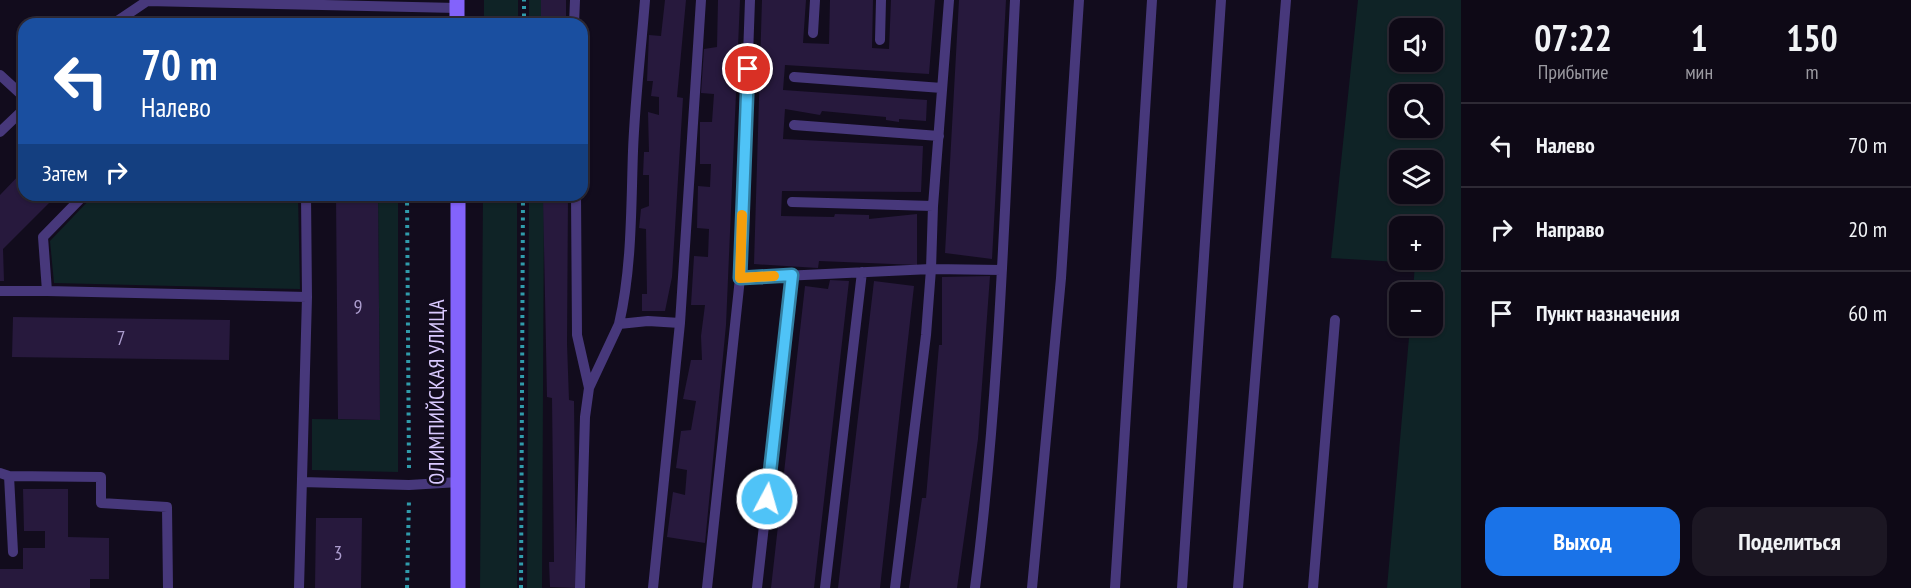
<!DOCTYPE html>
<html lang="ru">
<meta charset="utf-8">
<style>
body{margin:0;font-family:"PT Sans Narrow",sans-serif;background:#1c1723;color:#f1f3f6;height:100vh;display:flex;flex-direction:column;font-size:22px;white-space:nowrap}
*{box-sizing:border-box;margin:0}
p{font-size:20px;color:#9b9aa1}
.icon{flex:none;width:33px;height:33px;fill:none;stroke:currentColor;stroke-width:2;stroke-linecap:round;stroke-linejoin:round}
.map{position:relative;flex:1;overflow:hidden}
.details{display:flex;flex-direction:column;background:#0e0916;width:450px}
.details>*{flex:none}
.guide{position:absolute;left:18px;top:18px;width:570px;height:183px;border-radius:18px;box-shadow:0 2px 4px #0004,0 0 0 2px #2e2a35;background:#1a4fa0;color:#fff;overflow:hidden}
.fabs{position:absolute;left:1389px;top:18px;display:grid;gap:12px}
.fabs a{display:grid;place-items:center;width:54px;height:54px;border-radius:12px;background:#0e0916;box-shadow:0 2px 4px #0004,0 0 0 2px #2e2a35;font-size:30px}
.pin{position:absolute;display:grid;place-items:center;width:51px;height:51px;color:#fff;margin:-26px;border:3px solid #fff;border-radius:50%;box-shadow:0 2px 6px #0007}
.me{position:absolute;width:66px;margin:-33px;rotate:6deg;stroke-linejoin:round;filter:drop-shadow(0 0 4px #0008)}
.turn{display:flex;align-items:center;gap:21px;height:126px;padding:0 24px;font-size:27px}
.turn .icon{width:78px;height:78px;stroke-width:2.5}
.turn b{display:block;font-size:42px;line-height:51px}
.then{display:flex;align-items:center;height:57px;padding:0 24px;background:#0003;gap:12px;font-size:22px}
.eta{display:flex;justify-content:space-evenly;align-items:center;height:102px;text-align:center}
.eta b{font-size:36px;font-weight:800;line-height:42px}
.button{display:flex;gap:12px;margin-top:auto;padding:12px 24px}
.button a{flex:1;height:69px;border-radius:18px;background:#1a73e8;color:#fff;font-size:24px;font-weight:800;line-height:69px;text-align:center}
.button a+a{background:#1c1723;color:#f1f3f6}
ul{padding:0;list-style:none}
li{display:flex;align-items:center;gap:18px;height:84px;padding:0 24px;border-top:2px solid #2e2a35}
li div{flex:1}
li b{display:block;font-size:22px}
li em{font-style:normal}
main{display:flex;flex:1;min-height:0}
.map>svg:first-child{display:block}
.green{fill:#0f2326;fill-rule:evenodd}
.building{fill:#27193d}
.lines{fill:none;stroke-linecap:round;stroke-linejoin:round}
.path{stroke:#309bab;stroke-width:4;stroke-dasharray:3 4.5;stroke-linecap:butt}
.service{stroke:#47387b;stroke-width:10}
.secondary{stroke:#8363fb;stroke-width:15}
.route-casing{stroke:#337fa1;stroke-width:15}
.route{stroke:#4fc3f7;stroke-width:10}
.slow{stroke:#f59e0b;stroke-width:10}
.labels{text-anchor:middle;stroke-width:5;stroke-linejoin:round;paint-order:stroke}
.number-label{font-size:20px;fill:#ac9dce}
.street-label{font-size:22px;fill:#d9c9fe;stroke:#120c1d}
</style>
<main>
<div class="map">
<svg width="1461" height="588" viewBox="0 0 1461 588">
<rect width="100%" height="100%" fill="#120c1d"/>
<path class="green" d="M484 0H518V24H484Z
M529 0H544V24H529Z
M1358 0H1461V588H1387L1410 326H1432V292H1413L1415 263 1331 258ZM1432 28V62H1400V28ZM1432 94V128H1400V94ZM1432 160V194H1400V160ZM1432 226V260H1400V226Z
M94 195H298L300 289 54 283 50 241Z
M378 195H398V472L312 470V419L380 420Z
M483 195H517V588H480Z
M529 195H544L542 588H527Z"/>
<path class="building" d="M541 0H566V24H541Z
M665 0H686L677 97 683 98 672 277 665 311H642V294H647L646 229 639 228 641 209 649 206V175H643L644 152H649L648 112 659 115V97L651 96 653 81H647L649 35 661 36Z
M718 0H740L726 325 705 543 667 537 673 492 685 495 687 470 676 468 681 431 691 430 696 401 683 399 691 360H702L701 336 705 305H691L694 256 708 257 709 229 697 228 698 186 710 187 711 164H700V122H712L714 94 701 93 704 49 717 47Z
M762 0H806L803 43 829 44 830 0H873L872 48 889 49 891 0H935L929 74 785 65 783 90 927 100 926 121 899 119V122L886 120V117L822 111 820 115 785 109 783 139 923 146 921 192 782 191 781 216 834 217 835 214 869 215V219L917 214V265L819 261 818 268 754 264Z
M959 0H1006L992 259 945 253Z
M24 170V195H57L3 249 4 281H0V195Z
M336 195H378L380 420 338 419Z
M543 195H568L567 344 569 400 574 401 576 588 550 587 549 562H554L552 398 547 397Z
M990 276 978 439 957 588H909L922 498H926L939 345H942V277Z
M830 280 849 281 814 588H771L805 286 828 289Z
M874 281 914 286 880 588H838Z
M13 317 230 320 229 360 12 357Z
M23 489H68V537L109 538V579H90V588H0V569H23V548H45V531H24Z
M316 518H362L361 588H315Z"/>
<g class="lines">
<path class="path" d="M524 24V0
M407 195 409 470
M407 588 409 499
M521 588 523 195"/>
<path class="service" d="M949 0 933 206 931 269 1002 270
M113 24 147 1 457 8
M574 24 575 0
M813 33 815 0
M880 40 881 0
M0 75 24 97
M794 77 942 88
M794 125 939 136
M0 132 24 109
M84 195 43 237 47 291 307 297
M576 195 577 335 589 388
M792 202 933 206
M740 278 750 0
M0 291H47
M619 324C632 268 631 208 633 151 635 100 641 50 645 0
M0 473 9 476 101 477V503L167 507 168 588
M9 476 13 552
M302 482 409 485 459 482
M299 588 307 297 306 195
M580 588 585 417 589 388 619 324 648 321 680 323 701 0
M653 588 680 323
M707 588 740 278 931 269 926 335 895 588
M757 588 792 275
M825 588 862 272
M975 588C1000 393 1005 196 1015 0
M1032 588 1061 278 1079 0
M1115 588 1152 0
M1182 588 1221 0
M1238 588 1286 0
M1313 588 1335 320"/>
<path class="secondary" d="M457 0V24
M458 195V588"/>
</g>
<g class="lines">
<defs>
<path id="route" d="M748 69 740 278 792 275 767 499"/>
</defs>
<use href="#route" class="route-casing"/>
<use href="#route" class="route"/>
<path class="slow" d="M742 215 740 278 774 276"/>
</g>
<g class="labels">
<g class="number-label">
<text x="358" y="314">9</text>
<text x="121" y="345">7</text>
<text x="338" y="560">3</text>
</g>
<g class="street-label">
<text transform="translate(436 392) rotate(-90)" y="8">ОЛИМПИЙСКАЯ УЛИЦА</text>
</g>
</g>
</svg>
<div class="fabs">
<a><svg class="icon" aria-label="sound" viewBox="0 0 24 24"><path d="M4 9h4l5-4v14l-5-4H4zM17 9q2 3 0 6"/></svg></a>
<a><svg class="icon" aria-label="search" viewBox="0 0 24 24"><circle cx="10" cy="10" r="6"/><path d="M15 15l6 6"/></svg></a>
<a><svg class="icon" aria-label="layers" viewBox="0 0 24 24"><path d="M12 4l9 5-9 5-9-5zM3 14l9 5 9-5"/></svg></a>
<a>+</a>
<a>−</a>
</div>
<div class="pin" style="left:748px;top:69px;background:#d93025"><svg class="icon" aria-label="arrive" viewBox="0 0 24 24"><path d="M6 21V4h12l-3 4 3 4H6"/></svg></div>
<svg class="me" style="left:767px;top:499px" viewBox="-20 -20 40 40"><circle r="17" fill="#4fc3f7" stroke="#fff" stroke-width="3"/><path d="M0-11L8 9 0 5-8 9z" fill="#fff"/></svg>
<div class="guide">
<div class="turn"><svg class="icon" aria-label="left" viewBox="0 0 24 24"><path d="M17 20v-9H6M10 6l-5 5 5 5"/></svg><div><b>70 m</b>Налево</div></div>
<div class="then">Затем<svg class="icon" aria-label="right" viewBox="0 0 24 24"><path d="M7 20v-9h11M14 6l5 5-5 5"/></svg></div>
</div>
</div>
<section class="details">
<div class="eta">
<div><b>07:22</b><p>Прибытие</p></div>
<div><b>1</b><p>мин</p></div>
<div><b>150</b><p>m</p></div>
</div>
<ul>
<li><svg class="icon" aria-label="left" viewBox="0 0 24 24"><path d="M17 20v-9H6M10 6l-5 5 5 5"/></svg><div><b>Налево</b></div><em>70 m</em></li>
<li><svg class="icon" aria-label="right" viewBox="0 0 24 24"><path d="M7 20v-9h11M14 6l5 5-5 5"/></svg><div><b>Направо</b></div><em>20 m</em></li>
<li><svg class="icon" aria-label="arrive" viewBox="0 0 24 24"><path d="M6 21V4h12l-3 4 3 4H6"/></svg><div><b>Пункт назначения</b></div><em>60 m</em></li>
</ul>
<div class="button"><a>Выход</a><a>Поделиться</a></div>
</section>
</main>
